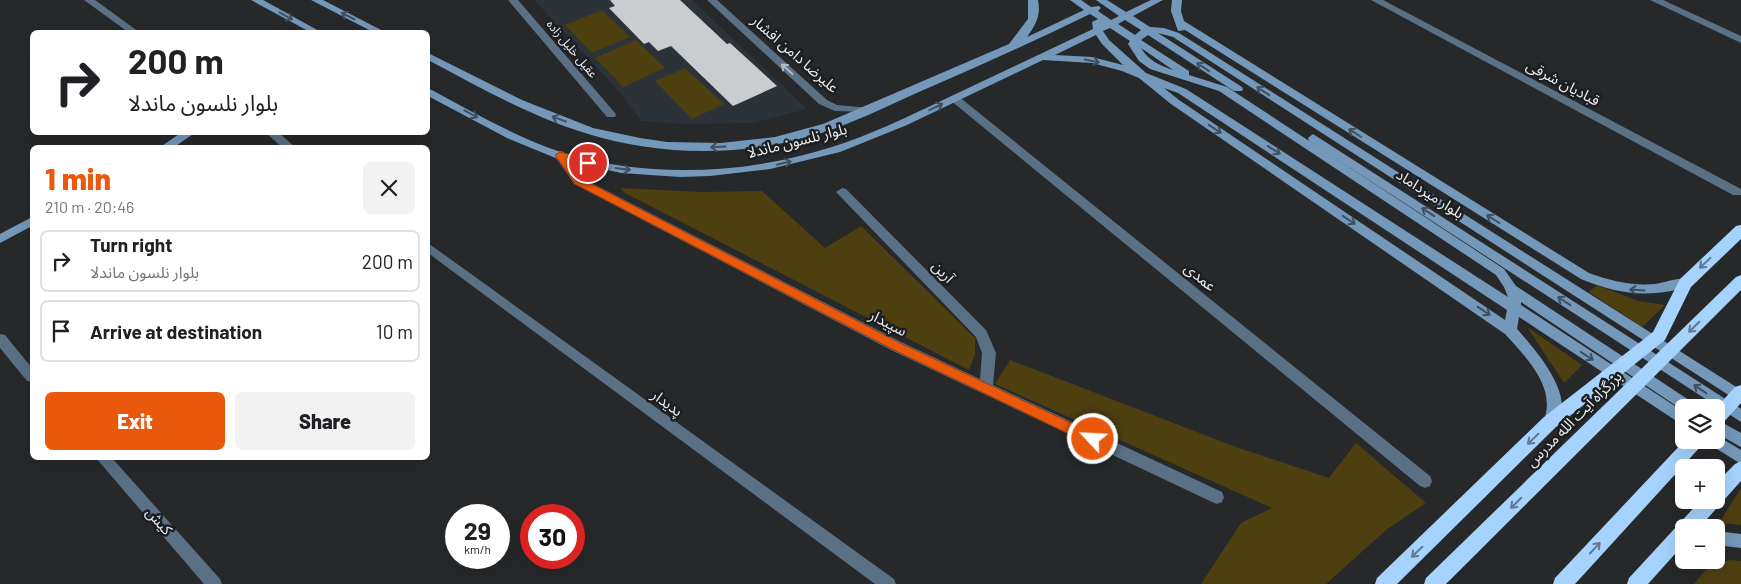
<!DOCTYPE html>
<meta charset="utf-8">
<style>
body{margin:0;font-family:Barlow,"Noto Sans Arabic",sans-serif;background:#f2f2f2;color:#202124;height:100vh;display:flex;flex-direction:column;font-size:19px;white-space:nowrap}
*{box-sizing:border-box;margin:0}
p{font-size:16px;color:#757577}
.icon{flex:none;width:28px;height:28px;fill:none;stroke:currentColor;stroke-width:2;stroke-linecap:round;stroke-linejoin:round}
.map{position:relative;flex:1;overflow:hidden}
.details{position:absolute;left:30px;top:145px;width:400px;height:315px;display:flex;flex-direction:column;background:#fff;border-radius:8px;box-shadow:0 5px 20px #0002}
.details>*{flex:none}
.top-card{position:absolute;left:30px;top:30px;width:400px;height:105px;border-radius:8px;box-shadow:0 5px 20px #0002;background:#fff;color:#202124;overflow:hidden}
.controls{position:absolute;left:1675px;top:399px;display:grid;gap:10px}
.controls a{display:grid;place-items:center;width:50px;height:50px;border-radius:8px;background:#fff;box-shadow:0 5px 20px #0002;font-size:25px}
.speed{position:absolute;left:445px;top:504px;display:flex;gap:10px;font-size:25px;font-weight:700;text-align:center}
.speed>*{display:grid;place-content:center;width:65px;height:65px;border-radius:50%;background:#fff;box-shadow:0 5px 20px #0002;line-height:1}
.speed small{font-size:12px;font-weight:400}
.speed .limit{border:8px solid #d22;background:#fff;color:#111}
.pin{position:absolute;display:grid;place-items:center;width:42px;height:42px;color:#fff;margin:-21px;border:2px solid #fff;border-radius:50%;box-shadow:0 1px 5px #0007}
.me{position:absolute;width:55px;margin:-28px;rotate:295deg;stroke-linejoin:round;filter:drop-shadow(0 0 4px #0008)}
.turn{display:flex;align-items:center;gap:18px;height:105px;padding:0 15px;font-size:22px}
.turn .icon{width:65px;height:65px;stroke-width:2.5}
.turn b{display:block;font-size:35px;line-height:42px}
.round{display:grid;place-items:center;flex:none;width:52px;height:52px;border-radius:8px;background:#f2f2f2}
.overview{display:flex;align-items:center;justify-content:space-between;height:85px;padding:0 15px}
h1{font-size:30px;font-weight:800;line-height:38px;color:#ea580c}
.action{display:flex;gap:10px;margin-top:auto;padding:10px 15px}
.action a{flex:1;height:58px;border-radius:8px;background:#ea580c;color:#fff;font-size:20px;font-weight:800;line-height:58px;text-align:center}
.action a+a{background:#f2f2f2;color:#202124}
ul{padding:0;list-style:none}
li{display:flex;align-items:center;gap:15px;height:62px;margin:0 10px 8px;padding:0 5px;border:2px solid #e0e0e0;border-radius:8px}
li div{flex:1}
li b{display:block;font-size:19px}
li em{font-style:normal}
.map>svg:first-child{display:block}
.built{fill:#2b3238}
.green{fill:#4e3f11}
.building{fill:#cacdd0}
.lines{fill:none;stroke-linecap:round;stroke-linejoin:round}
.street{fill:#597085;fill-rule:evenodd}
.secondary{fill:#7498ba;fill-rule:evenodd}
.highway{fill:#a6d3fd;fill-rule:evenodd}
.oneway{stroke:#3f4f5e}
.oneway2{stroke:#b0bac3}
.oneway3{stroke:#61788f}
.route{fill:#ea580c;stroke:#983908}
.labels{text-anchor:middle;stroke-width:5;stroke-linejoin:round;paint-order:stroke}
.far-street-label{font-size:12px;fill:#eaeced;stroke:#1c1e21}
.street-label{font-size:15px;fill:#eaeced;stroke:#1c1e21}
</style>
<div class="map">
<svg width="1741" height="584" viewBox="0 0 1741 584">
<rect width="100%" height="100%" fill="#26282a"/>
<path class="built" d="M534 0H692L807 109 753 123 684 124 641 121 616 88Z"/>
<path class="green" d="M602 10 630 37 592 53 565 25Z
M636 40 665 68 623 87 595 58Z
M685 68 724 104 692 119 655 81Z
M620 188 701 192 762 191 825 248 861 226 975 338V355L969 370 625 193Z
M1597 285 1638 301 1665 305 1642 327 1589 292Z
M1527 327 1582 365 1564 383Z
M1010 360 1236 447 1329 478 1356 443 1426 503 1386 530 1326 584H1201L1241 523 1272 508 995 384Z
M1741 488V525L1719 523Z
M1730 560 1741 561V584H1694L1709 566Z"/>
<path class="building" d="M610 0H680L727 44 730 43 777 86 733 106 671 46 658 51 649 42 644 44 609 8 615 6Z"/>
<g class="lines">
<path class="street" d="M84 0H95L139 32H128Z
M508 0H518L615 113 616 115 615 117H607Z
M707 0H717L827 100 837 105 872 108 873 110 872 112 835 111 819 104Z
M1371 0H1383L1741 189V195H1733Z
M1650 0H1663L1741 36V43Z
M954 95 958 96 1430 476 1432 481 1430 486 1425 488 1420 486 950 100 949 98Z
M265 132H278L296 148H283Z
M560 151 564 152 582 178 901 342 980 379 982 353 976 337 836 192 842 188 846 189 986 330 996 353 993 385 1222 492 1224 497 1222 502 1217 504 1212 502 891 350 574 184 554 155Z
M428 243 894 579 896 584H875L428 253Z
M0 334 5 335 32 368V382L27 381 0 348Z
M96 458H112L220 579 222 584H204Z"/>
<path class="secondary" d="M251 0H263L321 32H310Z
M311 0H323L385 32H373Z
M1028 0H1038C1041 15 1036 25 1027 37L1084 10 1070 0H1081L1091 7 1099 6 1101 8 1098 11 1111 20 1119 16 1096 0H1107L1126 12 1151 0H1163L1133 16 1150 27 1164 28 1179 33 1741 390V403L1173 37 1158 33 1242 87 1243 89 1242 91H1234L1148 35 1141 40 1189 71V75L1227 87 1504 269 1516 286 1695 404 1697 408H1684V411L1521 302V305L1684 412V426L1519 317 1517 329C1533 347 1563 381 1562 408 1562 414 1558 421 1555 426L1550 428 1545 426 1543 422C1558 389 1526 357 1505 334L1171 104 1139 78 1122 71 1092 63 1043 60 907 125 840 152 770 169 710 176 680 177 621 173 558 159 507 138 428 96V89L432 90C474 113 518 138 564 153 649 179 748 174 832 147 870 135 907 117 943 100 993 76 1043 53 1093 29L1092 22 1098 19 1090 14C1037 40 983 64 928 88 896 102 864 118 831 130 752 157 665 158 585 133 530 116 479 87 428 60V53L522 100 593 128 640 138 667 142 721 143 775 137 823 124 1009 44 1028 19ZM1125 20 1141 30 1135 35 1118 24ZM1110 28 1130 41 1128 44 1139 61 1150 69 1219 91 1496 275 1504 287 1508 297 1186 89 1146 73 1109 40 1103 31ZM1096 35 1102 44 1123 65 1092 57 1055 55ZM1141 48 1173 70C1159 65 1149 61 1141 48ZM1164 88 1178 93 1507 310 1505 320 1179 100Z
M1172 0H1182L1181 11 1184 21 1589 273C1611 281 1631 286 1655 284 1665 283 1679 276 1689 280L1691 283 1689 286C1651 299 1617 294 1581 279L1185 30 1178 31 1171 11Z
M182 132H196L173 148H159Z
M1313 134 1741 409V422L1309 141 1308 138Z
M32 217V226L0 243V234Z
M1716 419 1741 433V447L1716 433Z
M1716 435 1741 450V464L1709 444 1707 440H1716Z
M1716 531 1741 534V548L1716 545Z"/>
<path class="highway" d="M1741 225V239L1691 287 1665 340 1556 427 1397 584H1375L1377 578 1544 417 1653 332 1680 279 1736 226Z
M1741 275V290L1446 584H1424L1426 578 1736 277Z
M1741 385V403L1722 424 1716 426V408L1735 387Z
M1685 440H1704L1702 445 1575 584H1553L1555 578Z
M1741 461V481L1699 528H1684V544L1648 584H1627L1629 578 1701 500H1716V483L1735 464Z"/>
</g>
<defs><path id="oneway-shaft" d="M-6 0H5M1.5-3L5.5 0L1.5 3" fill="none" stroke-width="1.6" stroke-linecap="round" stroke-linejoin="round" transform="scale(1.25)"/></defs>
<g class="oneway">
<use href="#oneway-shaft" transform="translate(286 16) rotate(29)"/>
<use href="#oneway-shaft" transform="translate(348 16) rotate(-153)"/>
<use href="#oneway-shaft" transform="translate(1092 61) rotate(11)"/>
<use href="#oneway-shaft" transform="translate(1203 67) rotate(-147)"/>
<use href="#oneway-shaft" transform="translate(1263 91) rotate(-147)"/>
<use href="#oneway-shaft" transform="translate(936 107) rotate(-25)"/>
<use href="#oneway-shaft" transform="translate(471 114) rotate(28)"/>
<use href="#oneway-shaft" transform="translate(559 119) rotate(-160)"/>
<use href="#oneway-shaft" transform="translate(1215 129) rotate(34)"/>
<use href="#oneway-shaft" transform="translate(1355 133) rotate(-148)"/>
<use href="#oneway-shaft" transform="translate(718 147) rotate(177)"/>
<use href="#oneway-shaft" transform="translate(1274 150) rotate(33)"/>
<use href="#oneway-shaft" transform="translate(784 163) rotate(-14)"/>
<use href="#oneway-shaft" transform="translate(623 169) rotate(7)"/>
<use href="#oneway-shaft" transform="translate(1428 212) rotate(-147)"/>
<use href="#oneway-shaft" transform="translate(1493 219) rotate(-148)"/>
<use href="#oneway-shaft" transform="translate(1349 220) rotate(34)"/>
<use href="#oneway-shaft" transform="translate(1637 290) rotate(-176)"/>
<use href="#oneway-shaft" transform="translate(1564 301) rotate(-147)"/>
<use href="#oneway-shaft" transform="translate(1484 311) rotate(34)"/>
<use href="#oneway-shaft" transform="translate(1587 356) rotate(34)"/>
<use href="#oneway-shaft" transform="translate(1700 389) rotate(-147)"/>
</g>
<use class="oneway2" href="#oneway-shaft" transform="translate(787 69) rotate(-138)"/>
<g class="oneway3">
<use href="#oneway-shaft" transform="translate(1705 263) rotate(137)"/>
<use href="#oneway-shaft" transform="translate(1694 327) rotate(135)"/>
<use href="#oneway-shaft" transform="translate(1533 439) rotate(136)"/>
<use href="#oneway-shaft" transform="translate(1516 503) rotate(135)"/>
<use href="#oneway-shaft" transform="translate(1595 548) rotate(-47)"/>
<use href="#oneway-shaft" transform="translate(1417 552) rotate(136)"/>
</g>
<path class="route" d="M560 152 591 160V165L588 166 570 161 582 179 900 343 1097 435 1099 439 1097 443 1093 444 1088 443 892 349 575 184 555 155Z"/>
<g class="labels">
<g class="far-street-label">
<text transform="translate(572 49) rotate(50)" y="4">عقیل خلیل زاده</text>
</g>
<g class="street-label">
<text transform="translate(795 54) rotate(41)" y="5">علیرضا دامن افشار</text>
<text transform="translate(1563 83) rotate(28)" y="5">قبادیان شرقی</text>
<text transform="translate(797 141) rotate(-14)" y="5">بلوار نلسون ماندلا</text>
<text transform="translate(1430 194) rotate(33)" y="5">بلوار میرداماد</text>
<text transform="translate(943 272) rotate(46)" y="5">آرین</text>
<text transform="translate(1200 277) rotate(39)" y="5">عمدی</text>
<text transform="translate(888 323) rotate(27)" y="5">سپیدار</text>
<text transform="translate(667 403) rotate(36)" y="5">پدیدار</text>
<text transform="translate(1574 419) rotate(-45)" y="5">بزرگراه آیت الله مدرس</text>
<text transform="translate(159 521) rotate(49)" y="5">کیش</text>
</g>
</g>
</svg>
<div class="controls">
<a><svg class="icon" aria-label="layers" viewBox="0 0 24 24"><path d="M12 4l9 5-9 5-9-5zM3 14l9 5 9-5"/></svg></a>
<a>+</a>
<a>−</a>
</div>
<div class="speed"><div>29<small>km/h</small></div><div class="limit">30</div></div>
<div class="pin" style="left:588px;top:163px;background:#d93025"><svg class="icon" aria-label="arrive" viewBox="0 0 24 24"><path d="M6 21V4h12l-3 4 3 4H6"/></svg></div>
<svg class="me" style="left:1093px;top:439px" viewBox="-20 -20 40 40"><circle r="17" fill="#ea580c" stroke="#fff" stroke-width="3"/><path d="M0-11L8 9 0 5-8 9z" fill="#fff"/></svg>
<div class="top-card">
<div class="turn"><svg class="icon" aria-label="right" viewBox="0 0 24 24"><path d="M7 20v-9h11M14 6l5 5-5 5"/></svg><div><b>200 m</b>بلوار نلسون ماندلا</div></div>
</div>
<section class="details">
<div class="overview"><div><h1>1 min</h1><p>210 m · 20:46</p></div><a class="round"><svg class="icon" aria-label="close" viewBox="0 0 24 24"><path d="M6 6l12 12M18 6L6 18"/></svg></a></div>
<ul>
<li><svg class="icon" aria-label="right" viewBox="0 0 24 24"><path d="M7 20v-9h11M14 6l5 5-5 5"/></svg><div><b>Turn right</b><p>بلوار نلسون ماندلا</p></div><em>200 m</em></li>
<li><svg class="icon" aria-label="arrive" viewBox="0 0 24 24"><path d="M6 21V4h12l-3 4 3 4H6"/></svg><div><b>Arrive at destination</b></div><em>10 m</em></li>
</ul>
<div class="action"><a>Exit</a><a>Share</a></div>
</section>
</div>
